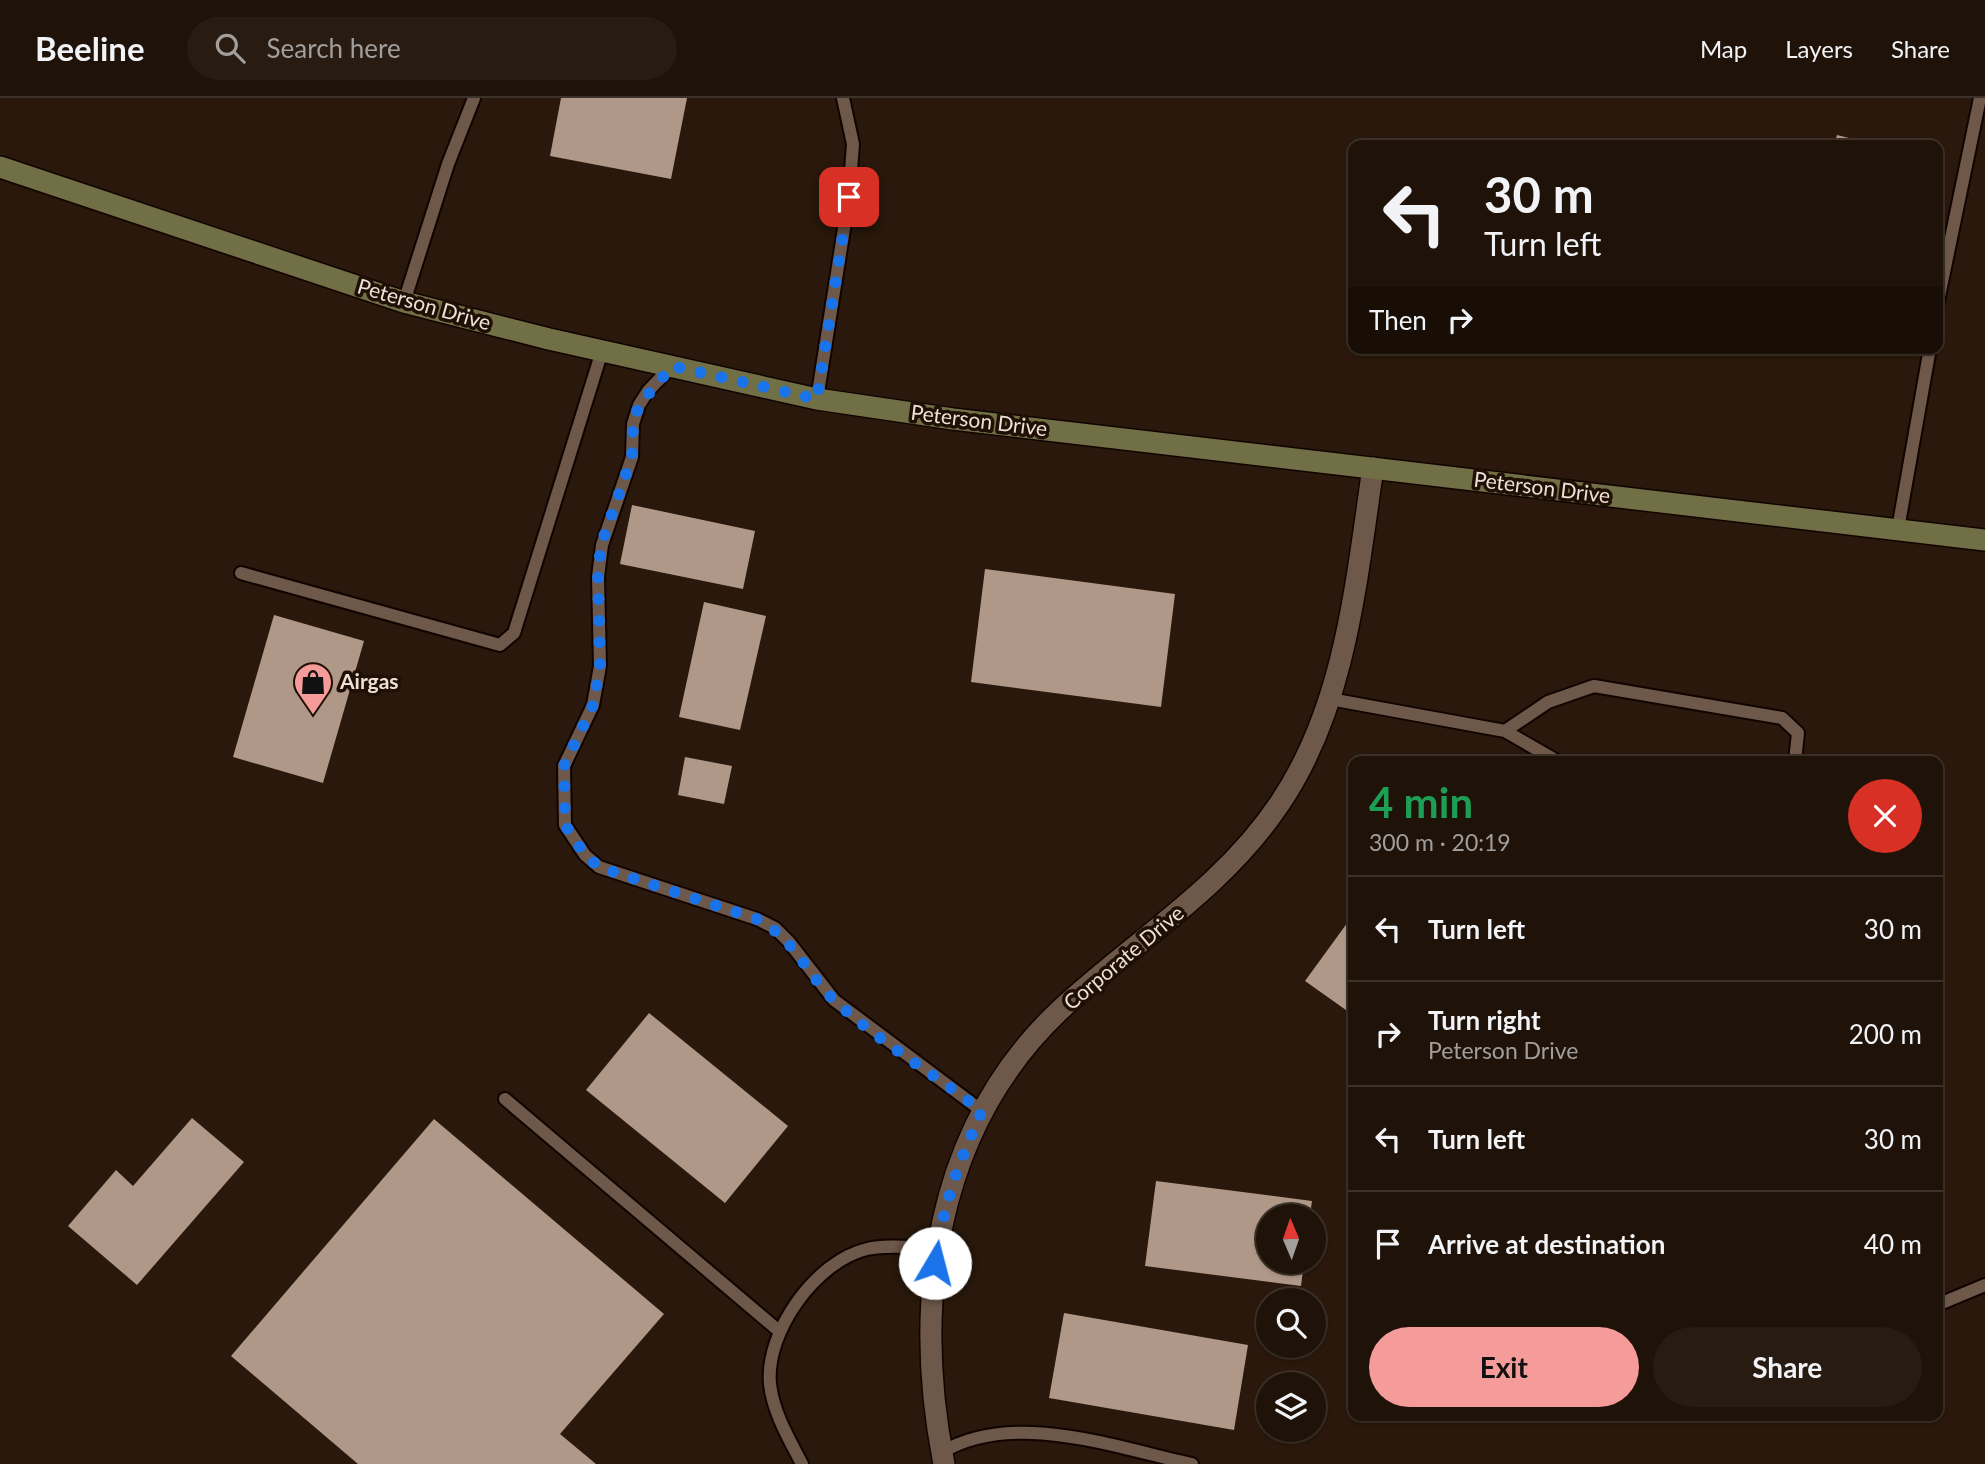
<!DOCTYPE html>
<meta charset="utf-8">
<style>
body{margin:0;font-family:Lato,sans-serif;background:#271b12;color:#f1f3f6;height:100vh;display:flex;flex-direction:column;font-size:26px;white-space:nowrap}
*{box-sizing:border-box;margin:0}
p{font-size:23px;color:#a19e9c}
.icon{flex:none;width:38px;height:38px;fill:none;stroke:currentColor;stroke-width:2;stroke-linecap:round;stroke-linejoin:round}
.map{position:relative;flex:1;overflow:hidden}
.drawer{position:absolute;left:1348px;top:658px;width:595px;height:665px;display:flex;flex-direction:column;background:#1f1208;border-radius:14px;box-shadow:0 2px 5px #0004,0 0 0 2px #3c3229}
.drawer>*{flex:none}
.guide{position:absolute;left:1348px;top:42px;width:595px;height:214px;border-radius:14px;box-shadow:0 2px 5px #0004,0 0 0 2px #3c3229;background:#1f1208;color:#f1f3f6;overflow:hidden}
.needle{width:46px;rotate:358deg}
.fabs{position:absolute;left:1256px;top:1106px;display:grid;gap:14px}
.fabs a{display:grid;place-items:center;width:70px;height:70px;border-radius:50%;background:#1f1208;box-shadow:0 2px 5px #0004,0 0 0 2px #3c3229;font-size:35px}
.pin{position:absolute;display:grid;place-items:center;width:60px;height:60px;color:#fff;margin:-30px;border-radius:14px;box-shadow:0 4px 10px #0006}
.me{position:absolute;width:77px;margin:-38px;rotate:8deg;stroke-linejoin:round;filter:drop-shadow(0 0 5px #0008)}
.turn{display:flex;align-items:center;gap:24px;height:147px;padding:0 21px;font-size:32px}
.turn .icon{width:91px;height:91px;stroke-width:2.5}
.turn b{display:block;font-size:49px;line-height:60px}
.then{display:flex;align-items:center;height:66px;padding:0 21px;background:#0003;gap:14px;font-size:26px}
.round{display:grid;place-items:center;flex:none;width:74px;height:74px;border-radius:37px;background:#271b12}
.head{display:flex;align-items:center;justify-content:space-between;height:119px;padding:0 21px}
h1{font-size:42px;font-weight:700;line-height:52px;color:#1e9e55}
.primary-button{display:flex;gap:14px;margin-top:auto;padding:14px 21px}
.primary-button a{flex:1;height:80px;border-radius:42px;background:#f59b99;color:#111;font-size:28px;font-weight:700;line-height:80px;text-align:center}
.primary-button a+a{background:#271b12;color:#f1f3f6}
ul{padding:0;list-style:none}
li{display:flex;align-items:center;gap:21px;height:105px;padding:0 21px;border-top:2px solid #3c3229}
li div{flex:1}
li b{display:block;font-size:26px}
li em{font-style:normal}
header{display:flex;align-items:center;gap:42px;box-sizing:border-box;height:98px;padding:0 35px;background:#1f1208;border-bottom:2px solid #3c3229}
header strong{font-size:33px}
nav{display:flex;gap:38px;margin-inline-start:auto;font-size:24px}
.search{width:490px;height:63px;background:#271b12;display:flex;align-items:center;gap:18px;box-sizing:border-box;padding:0 24px;border-radius:38px;color:#a19e9c;font-size:26px}
.map>svg:first-child{display:block}
.building{fill:#af9888}
.lines{fill:none;stroke-linecap:round;stroke-linejoin:round}
.lane-casing{stroke:#110400;stroke-width:16}
.street-casing{stroke:#110400;stroke-width:24}
.secondary-casing{stroke:#110400;stroke-width:24}
.lane{stroke:#6d584a;stroke-width:12}
.street{stroke:#6d584a;stroke-width:21}
.secondary{stroke:#716f45;stroke-width:21}
.route{stroke:#1a73e8;stroke-width:12;stroke-dasharray:0 21.6}
.labels{text-anchor:middle;stroke-width:7;stroke-linejoin:round;paint-order:stroke}
.street-label{font-size:21px;fill:#ece0d7;stroke:#1f0f04}
.poi-label{font-size:21px;font-weight:bold;fill:#ece0d7;stroke:#1f0f04;text-anchor:start}
</style>
<header>
<strong>Beeline</strong>
<div class="search"><svg class="icon" aria-label="search" viewBox="0 0 24 24"><circle cx="10" cy="10" r="6"/><path d="M15 15l6 6"/></svg>Search here</div>
<nav><a>Map</a><a>Layers</a><a>Share</a></nav>
</header>
<div class="map">
<svg width="1985" height="1366" viewBox="0 0 1985 1366">
<rect width="100%" height="100%" fill="#29180b"/>
<path class="building" d="M561 0H687L671 81 550 58Z
M1837 37 1873 46V47H1834Z
M632 407 755 433 743 491 620 466Z
M985 471 1175 496 1161 609 971 584Z
M704 504 766 518 740 632 679 619Z
M274 517 364 543 323 685 233 659Z
M685 659 732 668 724 706 678 697Z
M1353 817V917L1305 883Z
M649 915 788 1028 725 1105 586 992Z
M192 1020 244 1064 137 1187 68 1128 116 1072 133 1088Z
M434 1021 664 1216 560 1336 596 1366H358L231 1258Z
M1156 1083 1312 1103 1310 1118H1269V1164H1304L1301 1188 1145 1168Z
M1064 1215 1248 1247 1234 1332 1049 1300Z"/>
<g class="lines">
<defs>
<path id="lane" d="M404 204 448 66 474 0
M1937 208 1980 0
M672 268 648 293 639 307 633 326 632 359 602 447 598 479 600 568 593 607 564 668 565 727 585 757 599 769 757 821 775 830 789 844 834 902 982 1013
M817 301 849 99 853 46 843 0
M1898 431 1930 250
M241 475 500 547 514 535 602 253
M1330 601 1505 633 1557 663
M1505 633 1548 604 1594 588 1782 620 1798 635 1795 663
M505 1001 779 1233
M1937 1207 1985 1187
M941 1355C1012 1311 1117 1350 1192 1366
M802 1366C789 1341 773 1314 770 1286 765 1234 816 1163 867 1151 888 1146 916 1150 937 1150"/>
<path id="street" d="M944 1366C912 1204 935 1031 1059 913 1134 843 1222 792 1280 705 1346 607 1356 484 1373 370"/>
<path id="secondary" d="M0 69 404 204 549 241 817 301 953 321 1985 442"/>
</defs>
<use href="#lane" class="lane-casing"/>
<use href="#street" class="street-casing"/>
<use href="#secondary" class="secondary-casing"/>
<use href="#lane" class="lane"/>
<use href="#street" class="street"/>
<use href="#secondary" class="secondary"/>
</g>
<g class="lines">
<path class="route" d="M849 99 817 301 672 268 639 307 633 326 632 359 601 447 598 479 600 568 593 607 564 668 565 727 585 757 599 769 757 821C796 842 805 874 834 902 879 944 934 976 982 1013 958 1065 943 1108 935 1165"/>
</g>
<defs>
<symbol id="shop-pin" viewBox="-11 -11 22 30"><path d="M0 17L-7.5 6A9.5 9.5 0 1 1 7.5 6Z" fill="#f59b99" stroke="#1f0f04"/><path d="M-5-2.5h2.3a2.7 3.5 0 0 1 5.4 0H5L5.5 6h-11ZM-1.5-2.5h3a1.5 2.3 0 0 0-3 0Z" fill="#111"/></symbol>
</defs>
<g fill-rule="evenodd">
<use href="#shop-pin" x="291" y="562" width="44" height="60"/>
</g>
<g class="labels">
<g class="street-label">
<text transform="translate(424 207) rotate(16)" y="7">Peterson Drive</text>
<text transform="translate(979 323) rotate(7)" y="7">Peterson Drive</text>
<text transform="translate(1542 390) rotate(7)" y="7">Peterson Drive</text>
<text transform="translate(1124 860) rotate(-40)" y="7">Corporate Drive</text>
</g>
<g class="poi-label">
<text x="340" y="591">Airgas</text>
</g>
</g>
</svg>
<div class="fabs">
<a><svg class="needle" viewBox="-14 -14 28 28"><path d="M0-13l5 13h-10z" fill="#e53935"/><path d="M0 13l5-13h-10z" fill="#a19e9c"/></svg></a>
<a><svg class="icon" aria-label="search" viewBox="0 0 24 24"><circle cx="10" cy="10" r="6"/><path d="M15 15l6 6"/></svg></a>
<a><svg class="icon" aria-label="layers" viewBox="0 0 24 24"><path d="M12 4l9 5-9 5-9-5zM3 14l9 5 9-5"/></svg></a>
</div>
<div class="pin" style="left:849px;top:99px;background:#d93025"><svg class="icon" aria-label="arrive" viewBox="0 0 24 24"><path d="M6 21V4h12l-3 4 3 4H6"/></svg></div>
<svg class="me" style="left:935px;top:1165px" viewBox="-20 -20 40 40"><circle r="19" fill="#fff"/><path d="M0-13L10 11 0 6-10 11z" fill="#1a73e8"/></svg>
<div class="guide">
<div class="turn"><svg class="icon" aria-label="left" viewBox="0 0 24 24"><path d="M17 20v-9H6M10 6l-5 5 5 5"/></svg><div><b>30 m</b>Turn left</div></div>
<div class="then">Then<svg class="icon" aria-label="right" viewBox="0 0 24 24"><path d="M7 20v-9h11M14 6l5 5-5 5"/></svg></div>
</div>
<section class="drawer">
<div class="head"><div><h1>4 min</h1><p>300 m · 20:19</p></div><a class="round" style="background:#d93025;color:#fff"><svg class="icon" aria-label="close" viewBox="0 0 24 24"><path d="M6 6l12 12M18 6L6 18"/></svg></a></div>
<ul>
<li><svg class="icon" aria-label="left" viewBox="0 0 24 24"><path d="M17 20v-9H6M10 6l-5 5 5 5"/></svg><div><b>Turn left</b></div><em>30 m</em></li>
<li><svg class="icon" aria-label="right" viewBox="0 0 24 24"><path d="M7 20v-9h11M14 6l5 5-5 5"/></svg><div><b>Turn right</b><p>Peterson Drive</p></div><em>200 m</em></li>
<li><svg class="icon" aria-label="left" viewBox="0 0 24 24"><path d="M17 20v-9H6M10 6l-5 5 5 5"/></svg><div><b>Turn left</b></div><em>30 m</em></li>
<li><svg class="icon" aria-label="arrive" viewBox="0 0 24 24"><path d="M6 21V4h12l-3 4 3 4H6"/></svg><div><b>Arrive at destination</b></div><em>40 m</em></li>
</ul>
<div class="primary-button"><a>Exit</a><a>Share</a></div>
</section>
</div>
